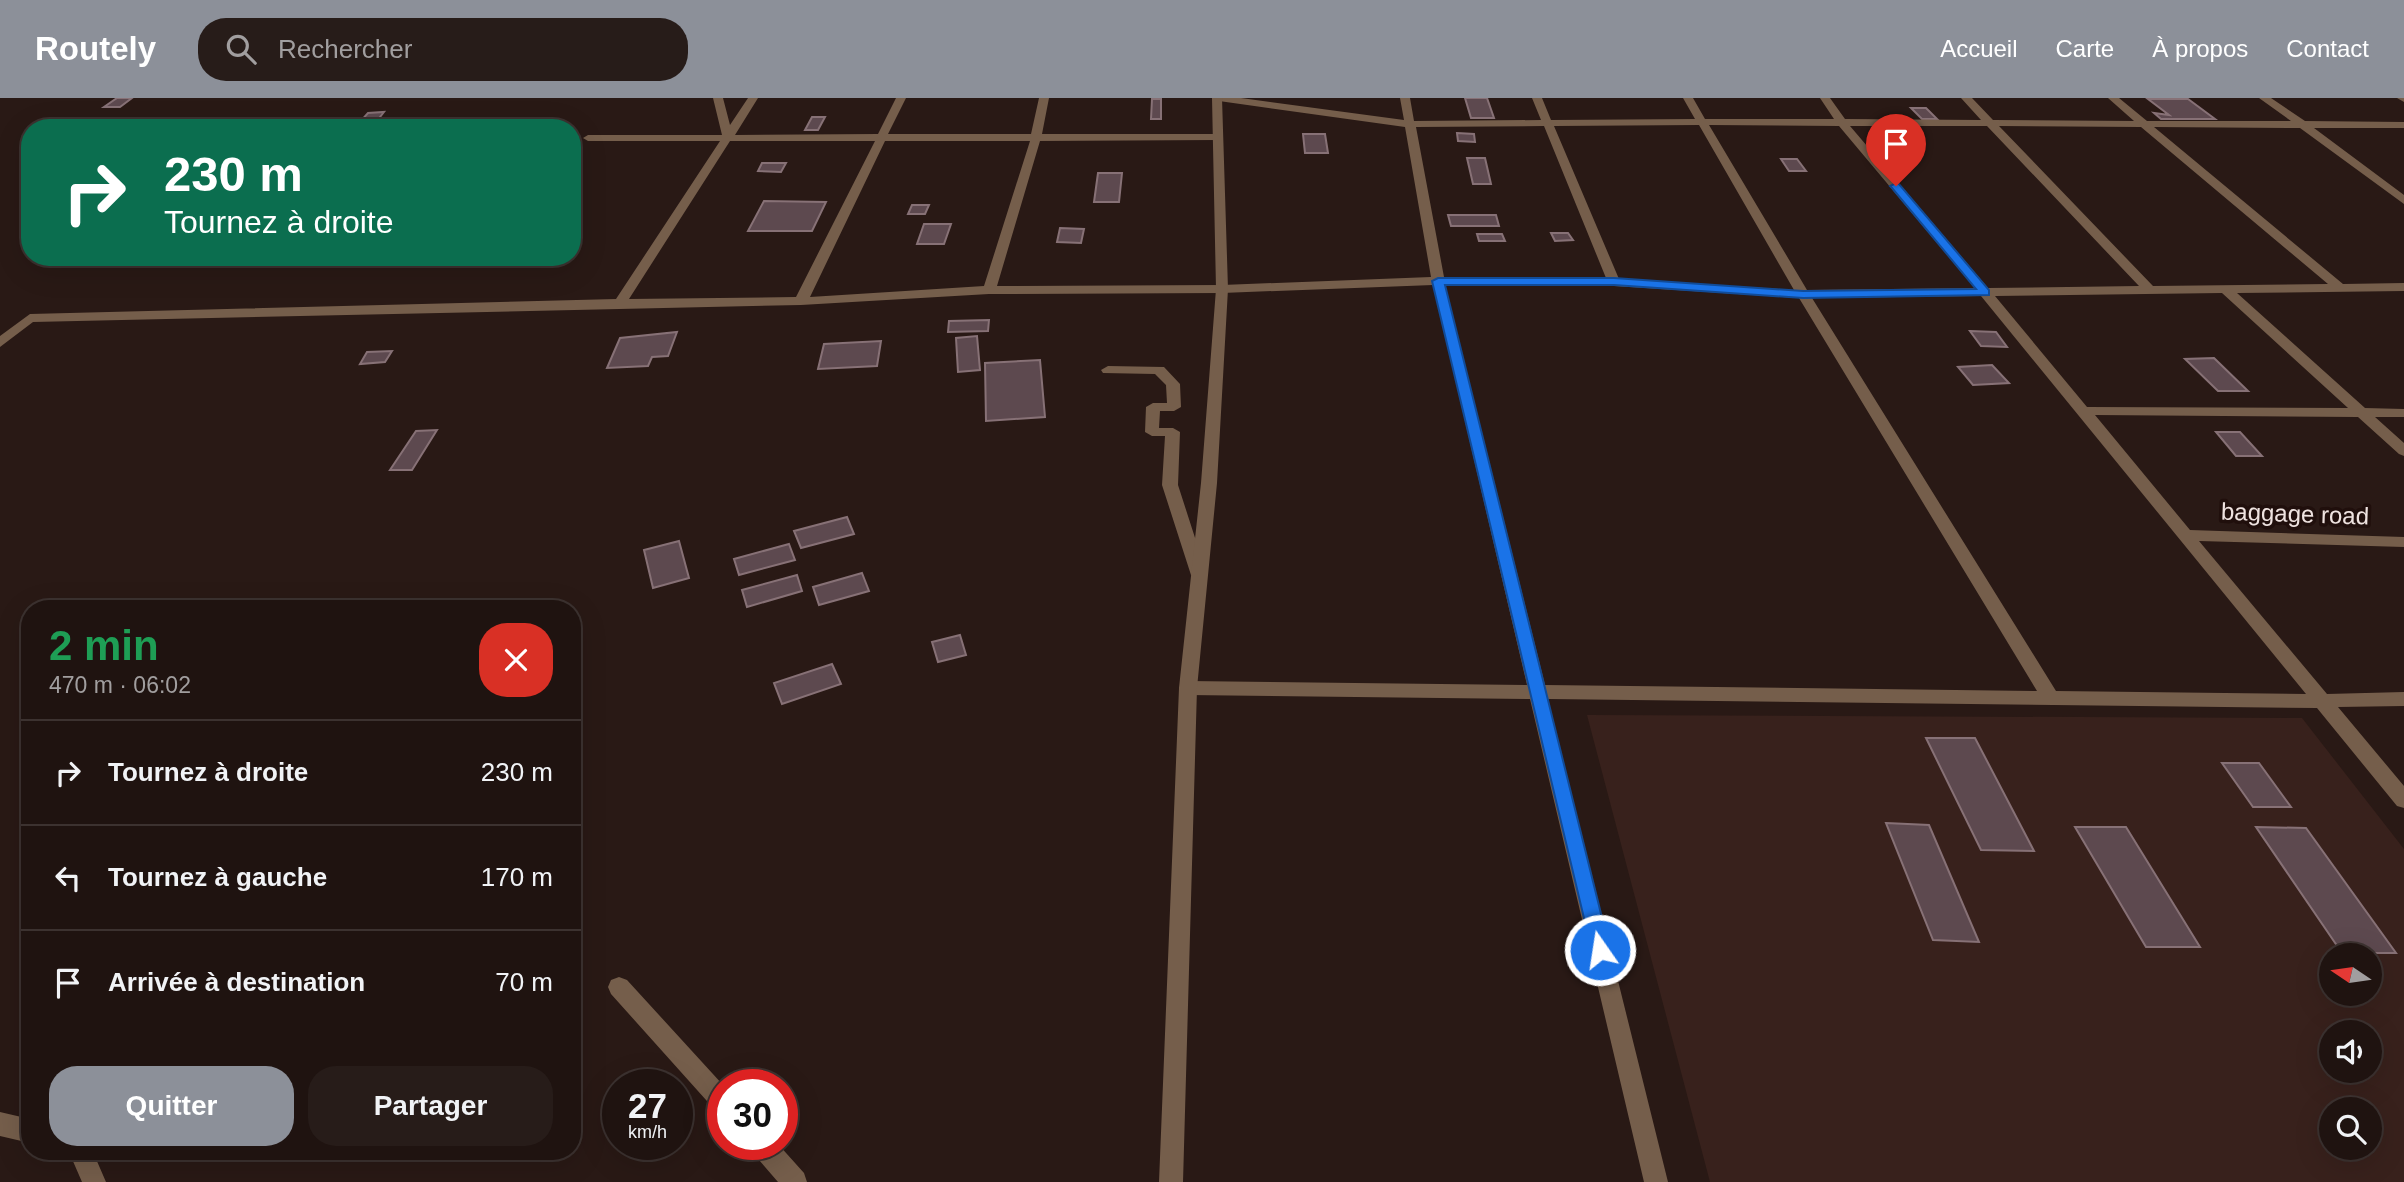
<!DOCTYPE html>
<html lang="fr">
<meta charset="utf-8">
<style>
body{margin:0;font-family:Helvetica,sans-serif;background:#271c19;color:#f1f3f6;height:100vh;display:flex;flex-direction:column;font-size:26px;white-space:nowrap}
*{box-sizing:border-box;margin:0}
p{font-size:23px;color:#a19e9f}
.icon{flex:none;width:38px;height:38px;fill:none;stroke:currentColor;stroke-width:2;stroke-linecap:round;stroke-linejoin:round}
.map{position:relative;flex:1;overflow:hidden}
.details{position:absolute;left:21px;top:502px;width:560px;height:560px;display:flex;flex-direction:column;background:#1f1310;border-radius:28px;box-shadow:0 7px 28px #0002,0 0 0 2px #3c3230}
.details>*{flex:none}
.guide{position:absolute;left:21px;top:21px;width:560px;height:147px;border-radius:28px;box-shadow:0 7px 28px #0002,0 0 0 2px #3c3230;background:#0b6e4f;color:#fff;overflow:hidden}
.needle{width:46px;rotate:283deg}
.buttons{position:absolute;left:2319px;top:845px;display:grid;gap:14px}
.buttons a{display:grid;place-items:center;width:63px;height:63px;border-radius:50%;background:#1f1310;box-shadow:0 7px 28px #0002,0 0 0 2px #3c3230;font-size:35px}
.speed{position:absolute;left:602px;top:971px;display:flex;gap:14px;font-size:35px;font-weight:700;text-align:center}
.speed>*{display:grid;place-content:center;width:91px;height:91px;border-radius:50%;background:#1f1310;box-shadow:0 7px 28px #0002,0 0 0 2px #3c3230;line-height:1}
.speed small{font-size:18px;font-weight:400}
.speed .limit{border:10px solid #d22;background:#fff;color:#111}
.pin{position:absolute;display:grid;place-items:center;width:60px;height:60px;color:#fff;margin:-72px -30px;border-radius:50% 50% 50% 0;rotate:-45deg;box-shadow:0 0 7px #0007}
.pin .icon{rotate:45deg}
.me{position:absolute;width:77px;margin:-38px;rotate:347deg;stroke-linejoin:round;filter:drop-shadow(0 0 5px #0008)}
.turn{display:flex;align-items:center;gap:24px;height:147px;padding:0 28px;font-size:32px}
.turn .icon{width:91px;height:91px;stroke-width:2.5}
.turn b{display:block;font-size:49px;line-height:60px}
.round{display:grid;place-items:center;flex:none;width:74px;height:74px;border-radius:28px;background:#271c19}
.summary{display:flex;align-items:center;justify-content:space-between;height:119px;padding:0 28px}
h1{font-size:42px;font-weight:600;line-height:52px;color:#1e9e55}
.primary-button{display:flex;gap:14px;margin-top:auto;padding:14px 28px}
.primary-button a{flex:1;height:80px;border-radius:28px;background:#8c9099;color:#fff;font-size:28px;font-weight:600;line-height:80px;text-align:center}
.primary-button a+a{background:#271c19;color:#f1f3f6}
ul{padding:0;list-style:none}
li{display:flex;align-items:center;gap:21px;height:105px;padding:0 28px;border-top:2px solid #3c3230}
li div{flex:1}
li b{display:block;font-size:26px}
li em{font-style:normal}
header{display:flex;align-items:center;gap:42px;box-sizing:border-box;height:98px;padding:0 35px;background:#8c9099;color:#fff}
header strong{font-size:33px}
nav{display:flex;gap:38px;margin-inline-start:auto;font-size:24px}
.search{width:490px;height:63px;background:#271c19;display:flex;align-items:center;gap:18px;box-sizing:border-box;padding:0 24px;border-radius:28px;color:#a19e9f;font-size:26px}
.map>svg:first-child{display:block}
.built{fill:#38211c;fill-rule:evenodd}
.building{fill:#5d494f;stroke:#877176;stroke-width:2}
.lines{fill:none;stroke-linecap:round;stroke-linejoin:round}
.minor{fill:#755e4b;fill-rule:evenodd}
.tertiary{fill:#755e4b;fill-rule:evenodd}
.route{fill:#1a73e8;stroke:#114b97;stroke-width:2}
.labels{text-anchor:middle;stroke-width:7;stroke-linejoin:round;paint-order:stroke}
.street-label{font-size:24px;fill:#efe3e0;stroke:#200f0c}
</style>
<header>
<strong>Routely</strong>
<div class="search"><svg class="icon" aria-label="search" viewBox="0 0 24 24"><circle cx="10" cy="10" r="6"/><path d="M15 15l6 6"/></svg>Rechercher</div>
<nav><a>Accueil</a><a>Carte</a><a>À propos</a><a>Contact</a></nav>
</header>
<div class="map">
<svg width="2404" height="1084" viewBox="0 0 2404 1084">
<rect width="100%" height="100%" fill="#291915"/>
<path class="built" d="M1587 617 2302 620 2404 751V1084H1710ZM2331 858H2370V896H2331ZM2331 934H2370V973H2331ZM2331 1012H2370V1050H2331Z"/>
<path class="building" d="M117 0H132L120 9H104Z
M1465 0H1487L1494 20H1471Z
M1152 1H1161V21H1151Z
M2148 1H2188L2215 21H2161L2154 15 2169 17Z
M1911 10H1926L1937 21H1922Z
M384 14 376 24 359 25 368 15Z
M812 19H825L818 32H805Z
M1457 35 1474 36 1475 44 1458 43Z
M1303 36H1325L1328 55H1305Z
M1467 60H1485L1491 86H1473Z
M1781 61H1797L1806 73H1789Z
M762 65H786L781 74 758 73Z
M1098 75H1122L1119 104H1094Z
M764 103 826 104 812 133H748Z
M912 107H929L925 116H908Z
M1448 117H1496L1499 128H1451Z
M924 126H951L944 146H917Z
M1060 130 1084 131 1081 145 1057 144Z
M1551 135H1568L1573 142 1555 143Z
M1477 136H1502L1505 143H1479Z
M226 159H246L235 169H216Z
M989 222 988 233 948 234 949 223Z
M1970 233 1996 234 2007 249 1981 248Z
M677 234 668 258 652 259 648 268 607 270 620 240Z
M977 238 980 272 958 274 956 240Z
M881 243 877 268 818 271 824 246Z
M392 253 385 264 360 266 367 254Z
M2214 260 2248 293H2218L2185 261Z
M1040 262 1045 319 986 323 985 265Z
M1992 267 2009 285 1973 287 1958 269Z
M437 332 412 372H390L416 333Z
M2216 334H2240L2262 358H2236Z
M847 419 854 436 801 450 794 433Z
M679 443 689 480 653 490 644 452Z
M789 446 795 462 739 477 734 461Z
M862 475 869 493 819 507 813 489Z
M797 477 802 493 747 509 742 492Z
M960 537 966 557 938 564 932 544Z
M832 566 841 586 782 606 774 585Z
M1926 640H1975L2034 753 1981 752Z
M2222 665H2259L2291 709H2253Z
M1886 725 1929 727 1979 844 1933 842Z
M2075 729H2126L2200 849H2146Z
M2256 729 2306 730 2396 855H2342Z"/>
<g class="lines">
<path class="minor" d="M713 0H723L730 27 748 0H758L735 37 878 36 896 0H906L888 36H1031L1039 0H1049L1042 36H1218L1223 39 1218 42 1040 43 997 188 1222 187 1431 179 1405 29 1219 3 1214 0H1241L1404 22 1400 0H1410L1414 23 1541 22 1532 0H1542L1551 22 1695 21 1683 0H1693L1705 21H1834L1820 0H1830L1845 21 1981 22 1961 0H1972L1993 22 2134 23 2108 0H2119L2147 23H2291L2259 0H2271L2305 23 2404 24V30H2314L2404 97V106L2300 30 2154 29 2343 186 2404 185V193L2237 195 2365 310 2404 311V319H2375L2404 345V358L2399 356 2358 319 2095 317 2190 432 2404 439V449L2199 443 2327 596 2404 594V608L2338 609 2404 688V710L2397 708 2317 610 1548 601 1668 1084H1644L1530 601 1188 597 1182 595 1179 590 1182 585 1188 583 1527 587 1433 187 1222 195 989 196 801 207 33 224 0 249V238L30 216 616 201 720 43H588L583 40 588 37H722ZM1699 27 1794 192 1619 181 1554 28ZM1709 27 1839 28 1975 190 1807 192ZM1544 28 1606 180 1444 179 1416 29ZM1850 28H1987L2139 188 1988 190ZM1999 28 2141 29 2328 186 2153 188ZM730 43H875L796 199 629 201ZM885 43H1030L984 188 810 199ZM1445 187 1614 188 1799 200 2037 593 1545 587ZM2222 195 2348 310 2087 309 1995 198ZM1981 198 2306 596 2056 593 1812 200Z
M2397 0H2404V4Z
M1108 268 1164 269 1180 286 1181 309 1174 313H1160L1159 330H1173L1180 334 1178 387 1207 477 1205 481 1199 483 1191 477 1162 387 1165 338H1152L1145 334 1146 309 1153 305H1167L1166 287 1155 276 1103 275 1101 272Z
M619 879 627 882 723 987V1015L715 1012 611 896 608 889 611 882Z
M0 1014 30 1021V1045L0 1038Z
M749 1046H778L804 1075 807 1084H778L752 1054Z
M69 1054H93L106 1084H82Z"/>
<path class="tertiary" d="M1212 0H1222L1228 191 1217 385 1197 590 1183 1084H1159L1179 590 1201 385 1216 191Z"/>
</g>
<path class="route" d="M1896 85 1899 86 1989 192V197L1803 200 1614 187H1445L1610 852 1607 858 1600 860 1593 858 1432 183 1438 180H1614L1803 193 1976 191 1892 90 1890 88Z"/>
<g class="labels">
<g class="street-label">
<text transform="translate(2295 416) rotate(2)" y="8">baggage road</text>
</g>
</g>
</svg>
<div class="buttons">
<a><svg class="needle" viewBox="-14 -14 28 28"><path d="M0-13l5 13h-10z" fill="#e53935"/><path d="M0 13l5-13h-10z" fill="#a19e9f"/></svg></a>
<a><svg class="icon" aria-label="sound" viewBox="0 0 24 24"><path d="M4 9h4l5-4v14l-5-4H4zM17 9q2 3 0 6"/></svg></a>
<a><svg class="icon" aria-label="search" viewBox="0 0 24 24"><circle cx="10" cy="10" r="6"/><path d="M15 15l6 6"/></svg></a>
</div>
<div class="speed"><div>27<small>km/h</small></div><div class="limit">30</div></div>
<div class="pin" style="left:1896px;top:88px;background:#d93025"><svg class="icon" aria-label="arrive" viewBox="0 0 24 24"><path d="M6 21V4h12l-3 4 3 4H6"/></svg></div>
<svg class="me" style="left:1600px;top:852px" viewBox="-20 -20 40 40"><circle r="17" fill="#1a73e8" stroke="#fff" stroke-width="3"/><path d="M0-11L8 9 0 5-8 9z" fill="#fff"/></svg>
<div class="guide">
<div class="turn"><svg class="icon" aria-label="right" viewBox="0 0 24 24"><path d="M7 20v-9h11M14 6l5 5-5 5"/></svg><div><b>230 m</b>Tournez à droite</div></div>
</div>
<section class="details">
<div class="summary"><div><h1>2 min</h1><p>470 m · 06:02</p></div><a class="round" style="background:#d93025;color:#fff"><svg class="icon" aria-label="close" viewBox="0 0 24 24"><path d="M6 6l12 12M18 6L6 18"/></svg></a></div>
<ul>
<li><svg class="icon" aria-label="right" viewBox="0 0 24 24"><path d="M7 20v-9h11M14 6l5 5-5 5"/></svg><div><b>Tournez à droite</b></div><em>230 m</em></li>
<li><svg class="icon" aria-label="left" viewBox="0 0 24 24"><path d="M17 20v-9H6M10 6l-5 5 5 5"/></svg><div><b>Tournez à gauche</b></div><em>170 m</em></li>
<li><svg class="icon" aria-label="arrive" viewBox="0 0 24 24"><path d="M6 21V4h12l-3 4 3 4H6"/></svg><div><b>Arrivée à destination</b></div><em>70 m</em></li>
</ul>
<div class="primary-button"><a>Quitter</a><a>Partager</a></div>
</section>
</div>
